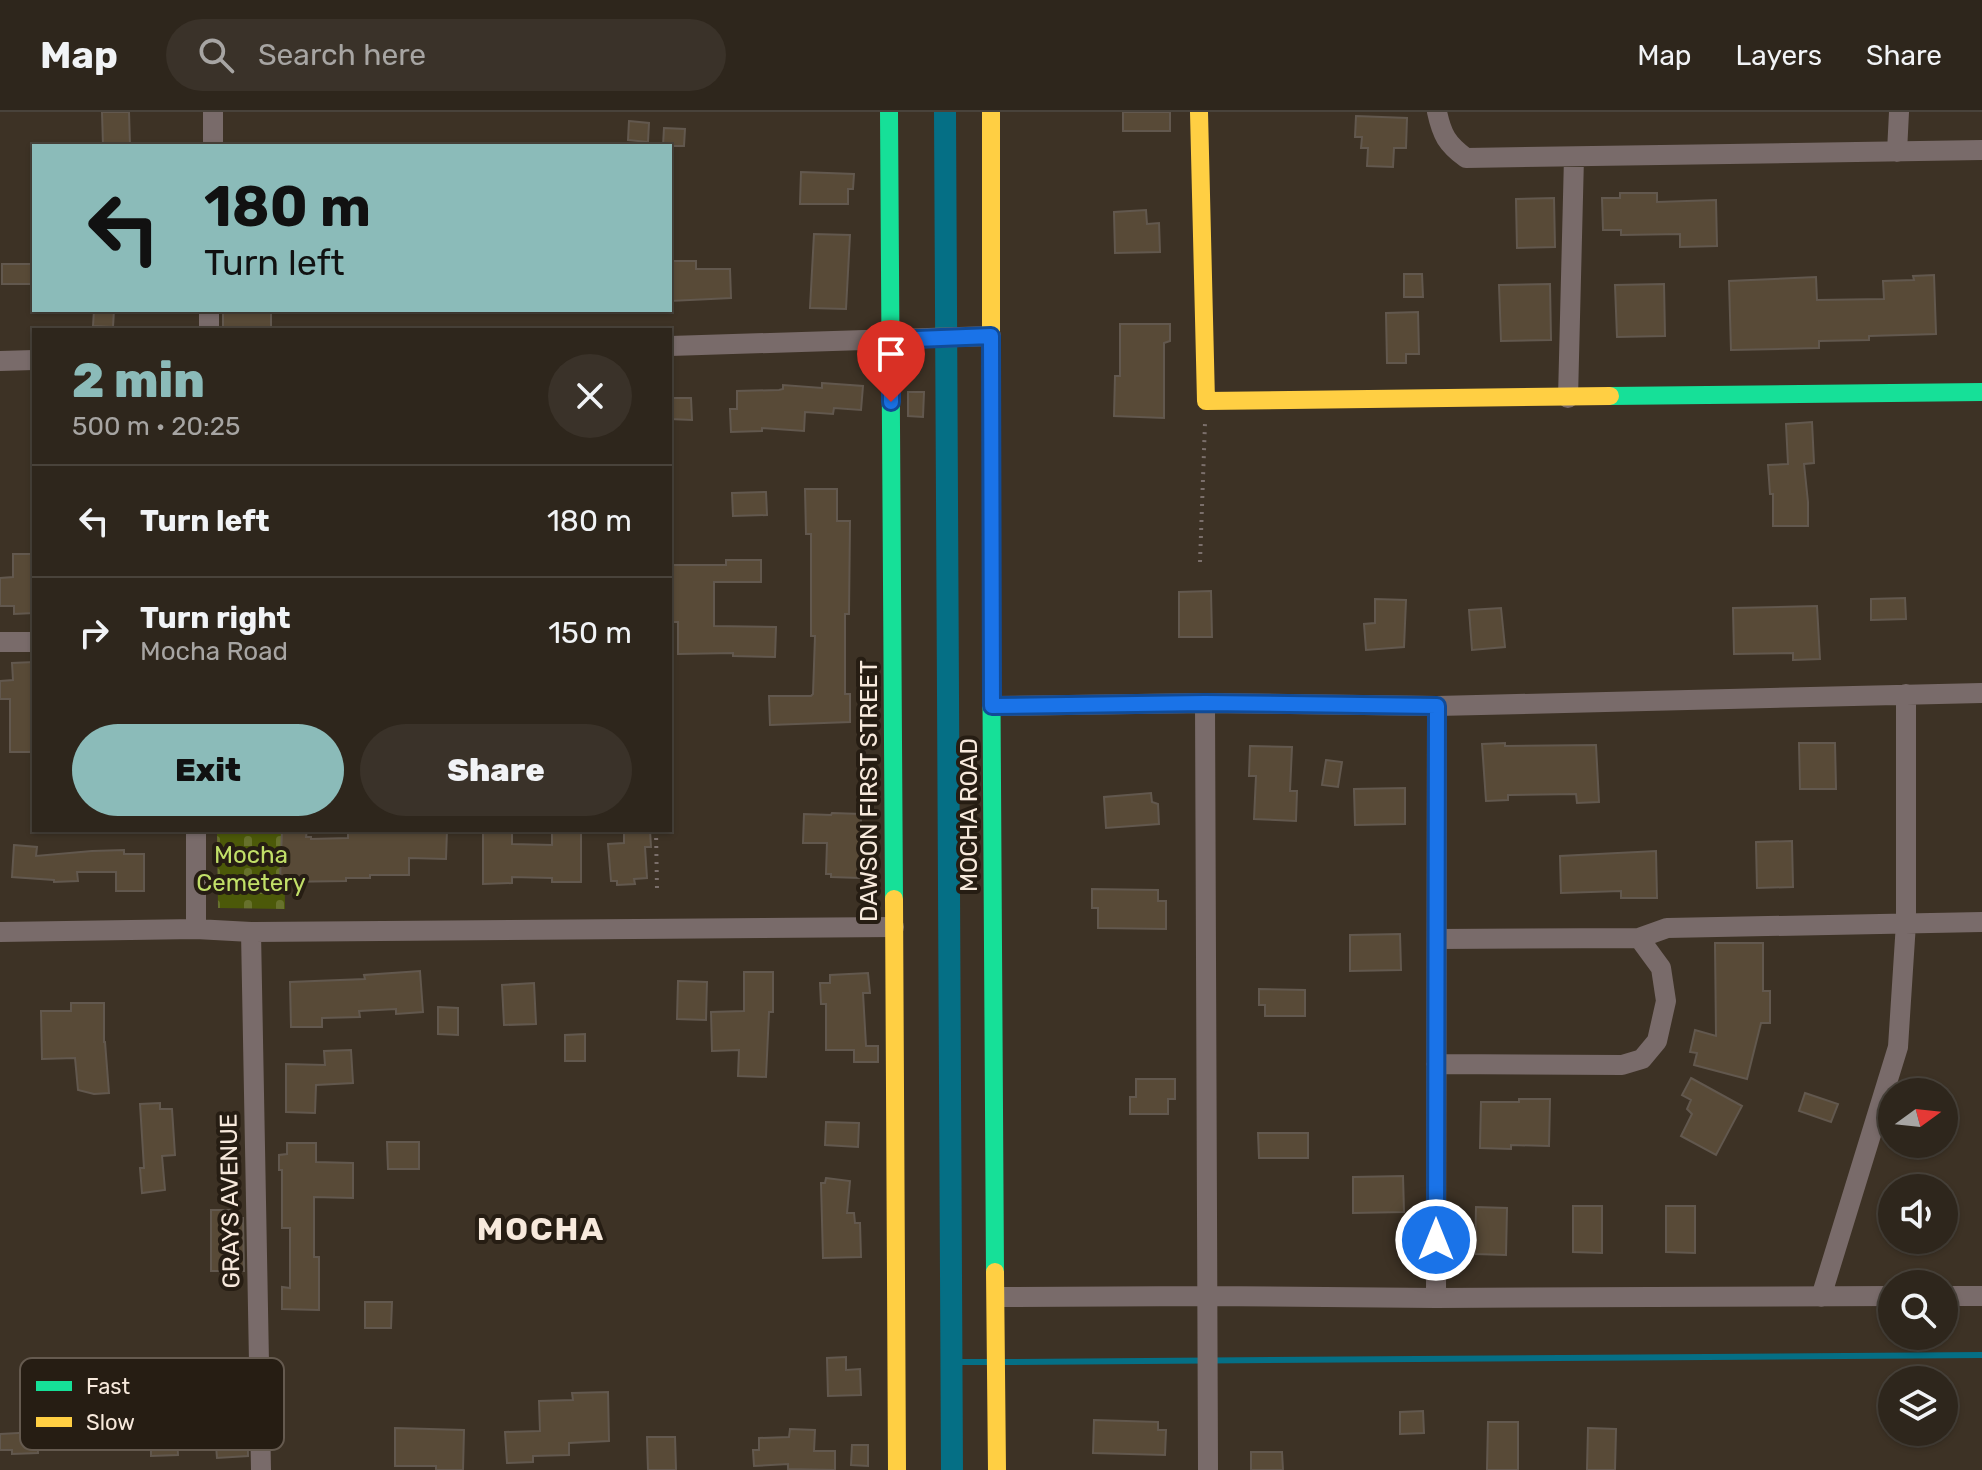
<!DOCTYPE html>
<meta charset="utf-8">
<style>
body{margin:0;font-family:Rubik,sans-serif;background:#3a3229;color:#f1f3f6;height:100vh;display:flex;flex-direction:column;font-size:30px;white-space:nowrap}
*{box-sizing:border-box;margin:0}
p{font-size:26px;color:#a7a5a3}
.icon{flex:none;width:44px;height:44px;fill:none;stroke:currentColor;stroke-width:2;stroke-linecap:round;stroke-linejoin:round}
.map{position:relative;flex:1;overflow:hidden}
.drawer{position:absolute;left:32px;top:216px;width:640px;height:504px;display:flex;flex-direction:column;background:#2e261c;border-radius:0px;box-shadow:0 2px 6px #0004,0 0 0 2px #49433b}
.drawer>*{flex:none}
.guide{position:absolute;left:32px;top:32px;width:640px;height:168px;border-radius:0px;box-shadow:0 2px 6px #0004,0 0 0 2px #49433b;background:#8bbbb9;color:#111;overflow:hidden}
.needle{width:52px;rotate:75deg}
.controls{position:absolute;left:1878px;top:966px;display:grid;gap:16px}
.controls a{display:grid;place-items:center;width:80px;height:80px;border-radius:50%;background:#2e261c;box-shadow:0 2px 6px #0004,0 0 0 2px #49433b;font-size:40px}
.pin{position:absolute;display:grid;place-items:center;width:68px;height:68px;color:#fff;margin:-82px -34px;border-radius:50% 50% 50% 0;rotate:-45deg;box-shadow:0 0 8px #0007}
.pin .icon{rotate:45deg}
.me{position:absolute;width:88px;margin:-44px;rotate:0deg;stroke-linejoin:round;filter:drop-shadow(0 0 6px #0008)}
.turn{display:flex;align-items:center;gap:28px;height:168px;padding:0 40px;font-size:36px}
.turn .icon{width:104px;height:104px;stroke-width:2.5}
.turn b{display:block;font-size:56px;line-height:68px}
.round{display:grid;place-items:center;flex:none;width:84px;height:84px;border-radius:42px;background:#3a3229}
.summary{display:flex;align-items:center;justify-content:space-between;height:136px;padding:0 40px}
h1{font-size:48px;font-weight:800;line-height:60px;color:#8bbbb9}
.button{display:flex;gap:16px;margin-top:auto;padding:16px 40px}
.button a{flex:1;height:92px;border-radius:48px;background:#8bbbb9;color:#111;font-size:32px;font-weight:800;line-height:92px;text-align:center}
.button a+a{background:#3a3229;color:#f1f3f6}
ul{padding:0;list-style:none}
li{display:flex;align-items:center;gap:24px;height:112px;padding:0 40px;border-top:2px solid #49433b}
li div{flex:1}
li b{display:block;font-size:30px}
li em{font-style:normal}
header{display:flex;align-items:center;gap:48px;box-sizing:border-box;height:112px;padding:0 40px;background:#2e261c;border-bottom:2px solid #49433b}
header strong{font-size:38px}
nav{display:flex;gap:44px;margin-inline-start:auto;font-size:28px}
.search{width:560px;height:72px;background:#3a3229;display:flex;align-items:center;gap:20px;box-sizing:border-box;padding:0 28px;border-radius:44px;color:#a7a5a3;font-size:30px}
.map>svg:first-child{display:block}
.cemetery{fill:url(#cemetery-stones)}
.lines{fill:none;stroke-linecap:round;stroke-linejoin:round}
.stream{stroke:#056f85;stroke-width:6}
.canal{stroke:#056f85;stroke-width:22}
.building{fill:#584a37;stroke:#62584e;stroke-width:2}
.path{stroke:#7b6f6b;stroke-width:4;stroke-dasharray:2 6;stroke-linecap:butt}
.street{stroke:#796b6a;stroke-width:20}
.fast{stroke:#16e098;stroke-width:18}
.slow{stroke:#ffcf43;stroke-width:18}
.route-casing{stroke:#114b97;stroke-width:20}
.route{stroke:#1a73e8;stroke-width:14}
.labels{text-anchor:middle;stroke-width:8;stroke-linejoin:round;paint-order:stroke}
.street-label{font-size:24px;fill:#f7e9dc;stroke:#261d13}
.park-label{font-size:24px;fill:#c1df68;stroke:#261d13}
.district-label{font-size:32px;font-weight:bold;letter-spacing:2px;fill:#f7e9dc;stroke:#261d13}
.key{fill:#261d13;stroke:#655a4f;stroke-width:2}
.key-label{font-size:22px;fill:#f7e9dc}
</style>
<header>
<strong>Map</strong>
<div class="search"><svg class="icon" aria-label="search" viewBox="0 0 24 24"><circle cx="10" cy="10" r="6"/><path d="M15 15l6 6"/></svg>Search here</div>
<nav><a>Map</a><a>Layers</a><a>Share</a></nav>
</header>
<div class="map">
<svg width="1982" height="1358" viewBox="0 0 1982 1358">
<defs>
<pattern id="cemetery-stones" width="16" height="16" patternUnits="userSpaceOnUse" patternTransform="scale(2)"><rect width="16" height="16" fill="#4c5909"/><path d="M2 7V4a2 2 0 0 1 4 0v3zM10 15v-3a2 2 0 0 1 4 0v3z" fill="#67712c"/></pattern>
</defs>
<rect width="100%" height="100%" fill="#3d3225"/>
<path class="cemetery" d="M217 718H284L285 797 218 796Z"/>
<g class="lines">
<path class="stream" d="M952 1250H988
M1003 1250 1982 1243"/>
<path class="canal" d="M945 0 952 1358"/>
</g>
<path class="building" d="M102 0H129L130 34H103Z
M1123 0H1170V19H1123Z
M1356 4 1407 6 1406 36H1394L1393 55 1367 54 1368 36H1361L1362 25H1355Z
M629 9 649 11 648 30 628 28Z
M664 16 685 17 684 34H663Z
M801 60 854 62 853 77H848V92H800Z
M1620 81H1657V90L1716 88 1717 134 1680 135V122L1621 123V118H1603L1602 86H1620Z
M1554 86 1555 135 1517 136 1516 87Z
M1146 98 1147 112 1159 111 1160 140 1115 141 1114 100Z
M814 122 850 123 846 197 810 196Z
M670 149H696V157H730L731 186 670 189Z
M2 152H34V172H2Z
M1404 162H1422L1423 185H1404Z
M1934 163 1936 222 1869 224V228L1819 229V236L1731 238 1729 169 1816 165 1817 188 1884 187 1883 169 1914 168 1913 164Z
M1550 172 1551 228 1501 229 1499 173Z
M1664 172 1665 224 1617 225 1615 173Z
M94 198H114L113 215 93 214Z
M223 198H271V215L223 216Z
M1418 200 1419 242H1406V251H1387L1386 201Z
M1120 212H1170V229L1164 231V306L1114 304 1115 264H1120Z
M822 271 863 274 861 298 834 296 833 302 805 300 804 319 762 316V319L731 320 730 297H737V279L779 278 783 277V273L822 276Z
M908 280H924L923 305 908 304Z
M673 286H691L692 308 670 307Z
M1812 310 1814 351 1804 352 1808 390V414H1773V382H1770L1768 353 1788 352 1786 312Z
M805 377H837V409H850L849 502H845V582H850V610L770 613 769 584H811L813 582 815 524H811V422H806Z
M766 380 767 403 733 404 732 381Z
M13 442H34V501L14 502V494H0V466L13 465Z
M726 448H761V470H714V514L776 515 775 545 733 544V541L678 542V510H672V453H726Z
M1211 479 1212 525H1179V480Z
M1905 486 1906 507 1871 508V487Z
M1375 487 1406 488 1404 535 1366 538 1364 512 1375 511Z
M1817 494 1820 547 1793 548V541L1734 542 1733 496Z
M1501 496 1505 535 1472 538 1469 498Z
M34 550V640H10V587H0V569L13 568 12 551Z
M1505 631V634L1596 633 1599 690 1577 691 1576 682 1508 683V688L1486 689 1482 632Z
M1799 631H1835L1836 677H1800Z
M1250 634 1292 635 1290 679H1297L1296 709 1254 707 1256 664H1249Z
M1326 648 1342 650 1338 675 1322 673Z
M1405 676V712L1355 713 1354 677Z
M1151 681 1152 690 1158 692 1159 712 1106 716 1104 685Z
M832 701 861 702 860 766 831 765V762H826L827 731H803L804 702 831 703Z
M282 718H307L306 725H311V727L348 726V718H447L446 747 409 746V763H370V766H346V769L280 770Z
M483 718H512V732L552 733V718H581V770H552V766L512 765V771L483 772Z
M624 718H650L651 735H645L647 766 634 767 635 772 617 773V769H611L608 732 624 731Z
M1792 729 1793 775 1757 776 1756 730Z
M14 733 37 735 36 744 92 739 124 738V742H144V779H116V760H77L78 769 54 770V768L12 765Z
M1656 739 1657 786H1621V779L1561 781 1560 744Z
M1092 777 1158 778V789H1166V817L1098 816V796H1092Z
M1400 822 1401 858 1350 859V823Z
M1715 831H1763V879H1770V911H1761L1747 967 1694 953 1697 941 1690 940 1695 918 1716 924Z
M420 859 423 900 396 902V897L359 899 360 905 322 906V915H291L290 870 365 867 364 863Z
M744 860H773V900H769L766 965 738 964 739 938 712 939 711 900 744 899Z
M868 861 870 881H863L866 934H878V950H854V938H826V892H821L820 871H830V863Z
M678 869 707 870 706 908 677 907Z
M534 871 536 912 504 913 502 873Z
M1259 877 1305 878V904H1265V893H1259Z
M71 891H104V930H105L109 981 94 982 78 978 75 946 42 947 41 899H71Z
M438 895 458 896V923L438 922Z
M585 922V949H565V923Z
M351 938 353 971 316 973 315 1001 286 1000V952L325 953 324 939Z
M1691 966 1742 994 1716 1043 1681 1024 1692 1002 1687 997 1691 988 1682 983Z
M1136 967H1175V987H1168V1002H1130V985H1136Z
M1805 981 1838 992 1831 1010 1799 999Z
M1519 987H1550L1549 1034 1511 1033V1037L1480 1036 1481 990H1519Z
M160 991V997H172L175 1043 162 1044 165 1078 142 1081 140 1056H144L140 992Z
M826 1010 859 1011 858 1035 825 1033Z
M1258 1021H1308V1046H1259Z
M387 1030H419V1057H388Z
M287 1031H316V1050L353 1051V1086L314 1085V1145H319V1198L282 1197V1175L290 1176V1116H282V1058H279V1043L287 1042Z
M1403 1064 1404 1100 1353 1101V1065Z
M826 1066 850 1069 847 1101H854L855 1111H860L861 1145 823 1146 821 1071H825Z
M1573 1094H1602V1141L1573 1140Z
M1666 1094H1695V1141L1666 1140Z
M1476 1095 1507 1096 1506 1143 1475 1142Z
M211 1098H233V1106H243L244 1159H211Z
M365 1190H392L391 1216H365Z
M846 1245V1258L860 1257 861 1283 828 1284 827 1246Z
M117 1268H142L143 1306 176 1305 178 1343 151 1344V1323L118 1324V1317L78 1319 76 1273 117 1271Z
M608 1280 609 1329 569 1331V1343L533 1344V1350L507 1351 505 1320 540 1319 539 1289 573 1288 572 1281Z
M232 1297H247L248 1344 217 1346 214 1308 233 1307Z
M1423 1299 1424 1321 1400 1322V1300Z
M1094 1308 1158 1310V1318H1166L1165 1343 1093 1341Z
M1488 1310H1518V1358H1487Z
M395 1316 464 1318 463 1358H436V1354H395Z
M1588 1316 1616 1317 1615 1358H1587Z
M790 1317 815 1318 814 1339H835V1358L788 1357V1352L754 1354 753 1338H759V1326L789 1325Z
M37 1320 38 1341 12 1342V1338H0V1322Z
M647 1325H675L676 1358H648Z
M852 1333H868V1354L851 1353Z
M1251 1340H1282L1283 1358H1251Z"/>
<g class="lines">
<path class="path" d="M1200 450 1205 311
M656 718 657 777"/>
<path class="street" d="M1437 0C1442 23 1447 32 1466 46L1982 38
M213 34V0
M1897 40 1899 0
M209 218V198
M670 234 991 224
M0 249 34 248
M1568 286 1574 45
M0 530H34
M1205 591 1208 1358
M992 594 1205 591 1437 594 1982 581
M196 817V718
M0 820 196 817 251 820 894 815
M251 820 261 1358
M1639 826 1667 816 1982 810
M1436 952 1622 953 1642 947 1657 929 1666 889 1661 856 1639 826 1437 827
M1944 1184H1982
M997 1185 1207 1184 1436 1186 1892 1184
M1821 1185 1898 935 1906 811V582
M1436 1186 1437 594"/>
<path class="fast" d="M889 0 894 787
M1610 284 1982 280
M991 508 995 1160"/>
<path class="slow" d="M1199 0 1206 289 1610 284
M991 508V0
M894 787 897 1358
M995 1160 997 1358"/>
</g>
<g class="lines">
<defs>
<path id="route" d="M891 290V228L991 224 992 594 1205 591 1437 594 1436 1128"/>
</defs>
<use href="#route" class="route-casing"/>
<use href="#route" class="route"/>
</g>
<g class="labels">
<g class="street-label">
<text transform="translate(869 679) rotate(-90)" y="8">DAWSON FIRST STREET</text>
<text transform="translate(969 703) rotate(-90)" y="8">MOCHA ROAD</text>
<text transform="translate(230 1089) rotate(-91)" y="8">GRAYS AVENUE</text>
</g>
<g class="park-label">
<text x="251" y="751">Mocha<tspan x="251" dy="28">Cemetery</tspan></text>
</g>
<g class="district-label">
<text x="541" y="1128">MOCHA</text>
</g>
</g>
<rect x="20" y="1246" width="264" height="92" rx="12" class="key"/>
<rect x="36" y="1269" width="36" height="10" fill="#16e098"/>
<rect x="36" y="1305" width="36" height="10" fill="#ffcf43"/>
<g class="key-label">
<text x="86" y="1282">Fast</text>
<text x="86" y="1318">Slow</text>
</g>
</svg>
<div class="controls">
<a><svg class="needle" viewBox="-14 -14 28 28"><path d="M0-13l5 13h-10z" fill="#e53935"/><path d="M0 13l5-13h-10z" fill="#a7a5a3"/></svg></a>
<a><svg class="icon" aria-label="sound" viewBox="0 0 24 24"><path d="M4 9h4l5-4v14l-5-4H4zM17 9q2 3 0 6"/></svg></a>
<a><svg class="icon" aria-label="search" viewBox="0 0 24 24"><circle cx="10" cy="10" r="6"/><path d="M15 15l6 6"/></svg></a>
<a><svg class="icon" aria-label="layers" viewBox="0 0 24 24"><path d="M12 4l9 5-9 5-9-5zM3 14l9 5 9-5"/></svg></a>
</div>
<div class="pin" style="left:891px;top:290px;background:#d93025"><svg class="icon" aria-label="arrive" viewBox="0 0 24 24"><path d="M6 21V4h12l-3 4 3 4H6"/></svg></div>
<svg class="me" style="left:1436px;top:1128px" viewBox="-20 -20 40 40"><circle r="17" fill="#1a73e8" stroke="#fff" stroke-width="3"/><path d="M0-11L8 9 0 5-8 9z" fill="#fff"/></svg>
<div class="guide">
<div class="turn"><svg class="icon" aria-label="left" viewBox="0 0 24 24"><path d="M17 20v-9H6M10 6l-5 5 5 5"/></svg><div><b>180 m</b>Turn left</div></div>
</div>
<section class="drawer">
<div class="summary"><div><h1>2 min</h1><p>500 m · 20:25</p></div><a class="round"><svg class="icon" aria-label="close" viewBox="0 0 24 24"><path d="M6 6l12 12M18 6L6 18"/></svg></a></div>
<ul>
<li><svg class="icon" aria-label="left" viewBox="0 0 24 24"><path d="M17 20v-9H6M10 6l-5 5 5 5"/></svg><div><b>Turn left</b></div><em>180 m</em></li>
<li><svg class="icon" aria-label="right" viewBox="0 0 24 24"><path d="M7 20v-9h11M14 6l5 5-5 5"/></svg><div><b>Turn right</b><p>Mocha Road</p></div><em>150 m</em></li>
</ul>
<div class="button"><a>Exit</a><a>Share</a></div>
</section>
</div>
